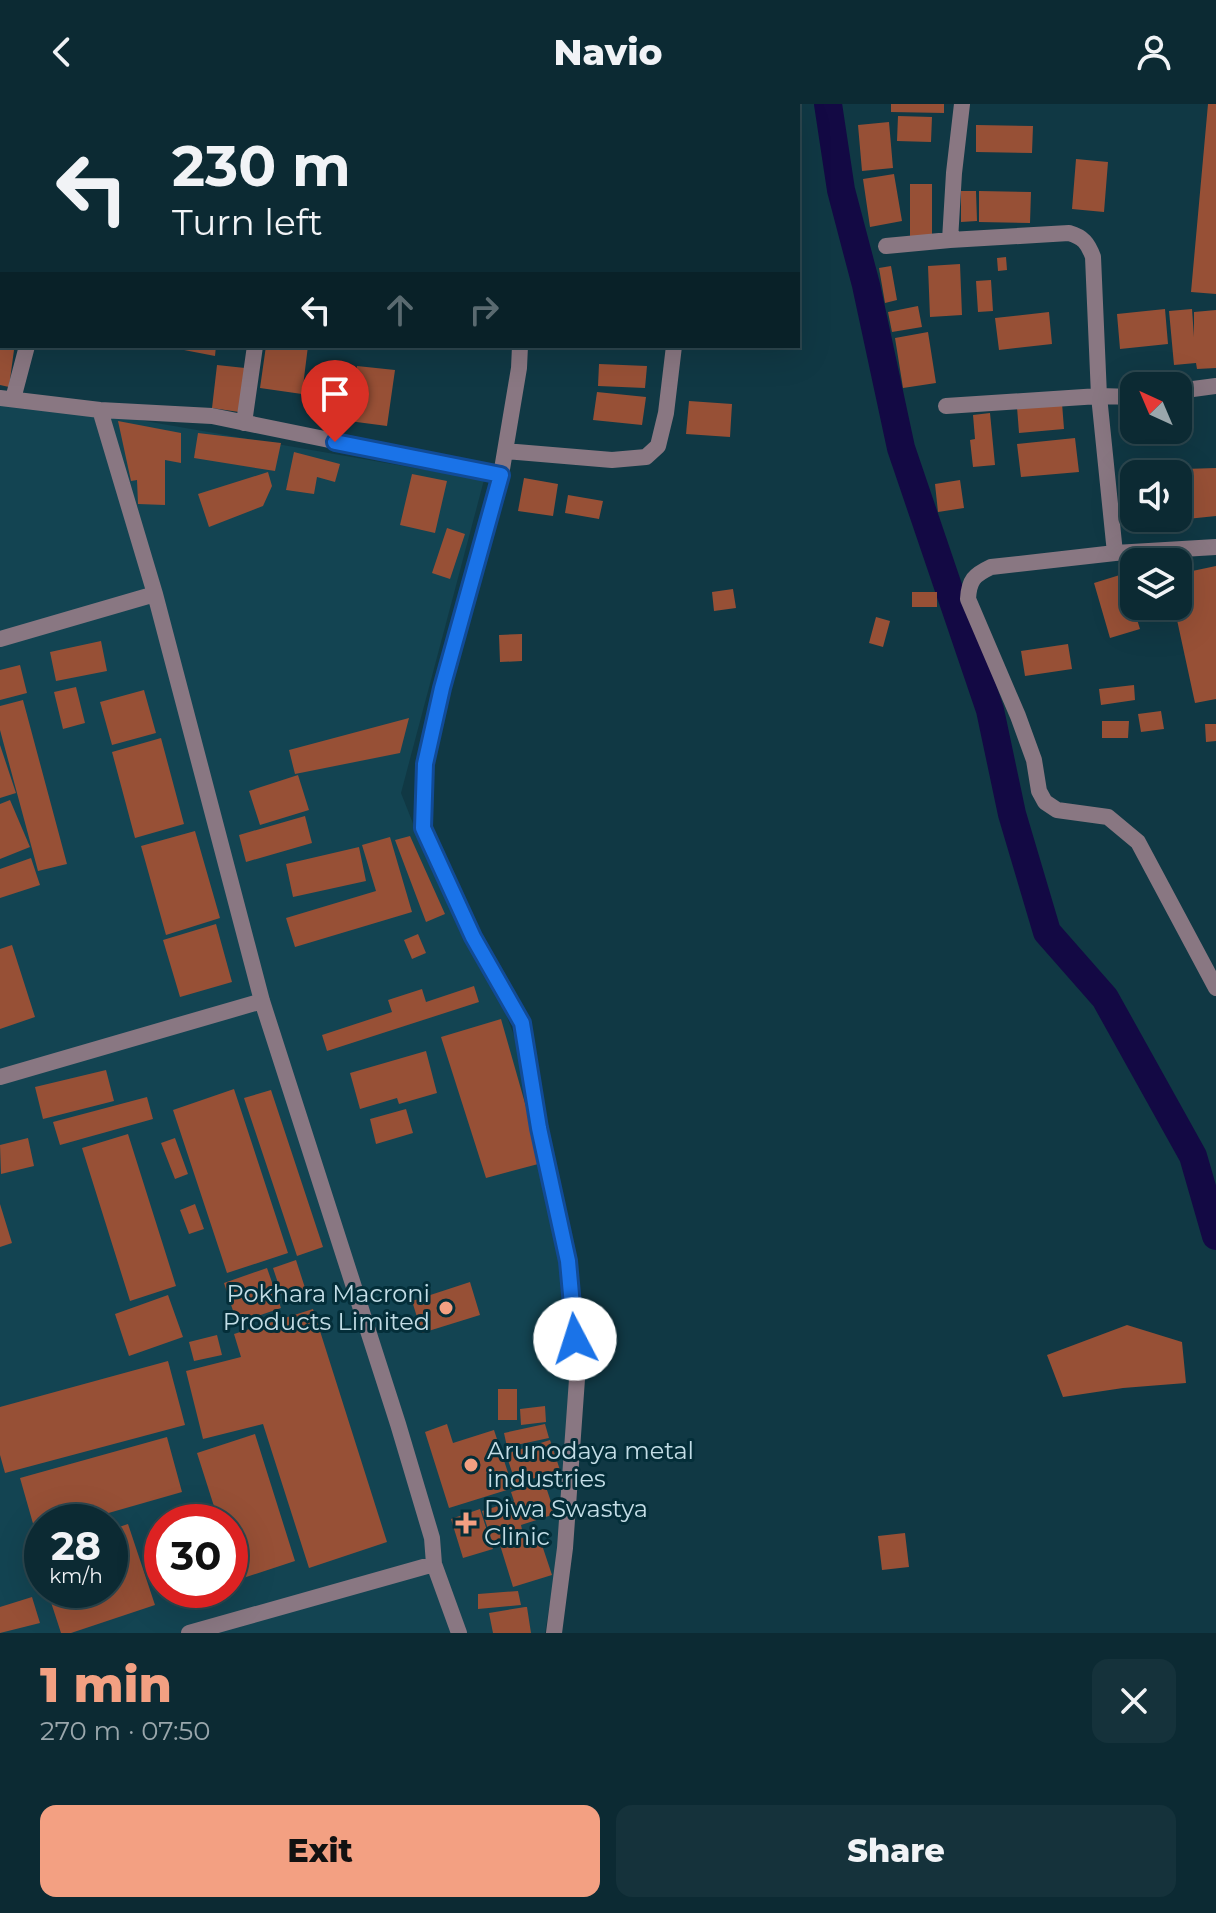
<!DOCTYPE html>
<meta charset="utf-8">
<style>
body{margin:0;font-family:Montserrat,sans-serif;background:#15323b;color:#f1f3f6;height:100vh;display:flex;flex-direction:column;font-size:30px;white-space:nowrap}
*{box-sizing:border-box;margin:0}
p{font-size:26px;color:#9aa7ac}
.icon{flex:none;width:44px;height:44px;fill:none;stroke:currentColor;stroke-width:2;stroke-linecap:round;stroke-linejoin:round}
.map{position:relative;height:1529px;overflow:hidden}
.panel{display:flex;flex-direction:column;background:#0c2a33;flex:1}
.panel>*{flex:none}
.guide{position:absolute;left:0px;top:0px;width:800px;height:244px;box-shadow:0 8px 32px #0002,0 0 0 2px #2c464e;background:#0c2a33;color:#f1f3f6;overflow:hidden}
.needle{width:52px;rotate:316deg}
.tools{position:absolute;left:1120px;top:268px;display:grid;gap:16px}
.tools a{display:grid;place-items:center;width:72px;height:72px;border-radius:16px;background:#0c2a33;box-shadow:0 8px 32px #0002,0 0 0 2px #2c464e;font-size:40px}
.speed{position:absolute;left:24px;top:1400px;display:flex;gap:16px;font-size:40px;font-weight:700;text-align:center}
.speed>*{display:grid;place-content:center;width:104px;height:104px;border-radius:50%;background:#0c2a33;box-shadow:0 8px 32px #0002,0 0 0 2px #2c464e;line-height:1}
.speed small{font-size:20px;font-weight:400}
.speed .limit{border:12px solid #d22;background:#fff;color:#111}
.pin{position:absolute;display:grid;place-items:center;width:68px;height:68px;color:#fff;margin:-82px -34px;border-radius:50% 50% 50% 0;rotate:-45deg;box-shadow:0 0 8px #0007}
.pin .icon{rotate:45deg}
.me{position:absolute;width:88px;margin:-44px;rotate:355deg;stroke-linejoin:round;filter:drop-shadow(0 0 6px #0008)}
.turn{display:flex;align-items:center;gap:28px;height:168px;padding:0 40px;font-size:36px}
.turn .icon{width:104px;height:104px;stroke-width:2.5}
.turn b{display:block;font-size:56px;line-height:68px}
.lanes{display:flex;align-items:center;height:76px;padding:0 40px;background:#0003;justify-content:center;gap:40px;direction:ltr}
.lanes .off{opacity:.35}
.round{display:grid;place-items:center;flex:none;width:84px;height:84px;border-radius:16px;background:#15323b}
.head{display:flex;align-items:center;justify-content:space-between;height:136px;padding:0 40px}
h1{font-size:48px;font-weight:800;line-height:60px;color:#f3a082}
.action{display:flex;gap:16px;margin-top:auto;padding:16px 40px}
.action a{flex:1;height:92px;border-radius:16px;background:#f3a082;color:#111;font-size:32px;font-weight:800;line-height:92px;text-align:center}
.action a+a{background:#15323b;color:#f1f3f6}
header{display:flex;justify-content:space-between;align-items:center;height:104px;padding:0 40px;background:#0c2a33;font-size:36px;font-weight:800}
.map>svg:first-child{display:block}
.built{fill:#134452;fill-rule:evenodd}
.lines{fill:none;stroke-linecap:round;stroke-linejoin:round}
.canal{stroke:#130944;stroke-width:28}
.building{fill:#975036}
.minor{stroke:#897782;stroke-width:16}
.route-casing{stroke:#114b97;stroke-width:20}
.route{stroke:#1a73e8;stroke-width:14}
.poi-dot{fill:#f3a082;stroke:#042e39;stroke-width:3}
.labels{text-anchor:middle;stroke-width:6;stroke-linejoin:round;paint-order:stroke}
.poi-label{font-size:24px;fill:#c3dde6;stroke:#042e39;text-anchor:start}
</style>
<header><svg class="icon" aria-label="back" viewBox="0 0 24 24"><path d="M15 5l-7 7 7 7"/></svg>Navio<svg class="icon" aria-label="person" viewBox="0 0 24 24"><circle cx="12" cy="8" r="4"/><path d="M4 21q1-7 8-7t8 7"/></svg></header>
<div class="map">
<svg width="1216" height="1529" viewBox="0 0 1216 1529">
<rect width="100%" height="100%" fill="#103844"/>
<path class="built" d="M0 301 99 309 484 376 401 689 431 765 498 889 518 942 551 1092 568 1204 573 1263 562 1426 545 1529H0ZM42 1418H110V1486H42ZM162 1418H230V1486H162Z"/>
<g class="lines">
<path class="canal" d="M828 0 841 86 866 181 901 344 990 606 1012 710 1047 828 1105 894 1193 1052 1216 1132"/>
</g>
<path class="building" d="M891 0H944V9L891 8Z
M1208 0H1216V190L1191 188Z
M898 12 932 13 931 38 897 37Z
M889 18 893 64 862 67 858 21Z
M976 21 1033 22 1032 49 976 48Z
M1076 55 1108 58 1104 108 1072 105Z
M894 70 902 117 870 123 863 75Z
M910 80H932V136L910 135Z
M961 87H976L977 117 961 118Z
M979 87 1031 88 1030 119 979 118Z
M1006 153 1007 166 998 167 997 154Z
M960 160 962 211 930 213 928 162Z
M891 162 897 196 885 199 879 164Z
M991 176 993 207 978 208 976 177Z
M918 202 922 223 892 228 888 208Z
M1165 205 1168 240 1120 245 1117 210Z
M1192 205 1194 233V208L1216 206V264L1197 265 1196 259 1174 261 1169 207Z
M1049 208 1052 240 999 246 995 214Z
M928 228 936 279 903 284 895 234Z
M184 242H216L215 252 184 246Z
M266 242H308L302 290 260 284Z
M0 244 14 246 9 283 0 281Z
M599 260 647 262 645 284 598 282Z
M217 261 245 264 239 308 212 304Z
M357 262 395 266 387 322 349 317Z
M597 288 646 293 642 321 593 316Z
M322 292 345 296 342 316 319 313Z
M689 297 732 300 730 333 686 330Z
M1062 299 1064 325 1019 329 1017 303Z
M990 309 995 361 973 363 970 336 975 335 973 311Z
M118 317 181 329V359L165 356V401L138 400 137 376 131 377Z
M198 329 281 339 275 367 194 354Z
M1075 334 1079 368 1021 373 1017 340Z
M294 348 340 360 335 378 317 373 314 390 286 386Z
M1216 364V412L1187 415 1184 365Z
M268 368 272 382 263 402 209 423 198 390Z
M412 370 447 377 435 429 400 421Z
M524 374 558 380 553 412 518 407Z
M960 376 964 404 938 408 935 380Z
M568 391 603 397 599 415 565 409Z
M447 424 465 430 450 475 432 469Z
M1216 462V595L1195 599 1174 502H1178V470Z
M1123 470 1140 525 1110 534 1094 479Z
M733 485 736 504 714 507 712 488Z
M912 488H937V503H912Z
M876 513 890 517 883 543 869 539Z
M522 530V557L500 558 499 531Z
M101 537 107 567 56 577 50 548Z
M1068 540 1072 565 1025 572 1021 547Z
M20 561 27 589 0 596V566Z
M1134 581 1135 596 1101 601 1099 585Z
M76 583 85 619 63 625 54 588Z
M144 586 156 629 112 641 100 598Z
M23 596 67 760 38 767 0 626V602Z
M1161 607 1164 625 1141 628 1138 610Z
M409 614 400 649 295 670 289 646Z
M1102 617H1129L1128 634H1102Z
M1205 620H1216V637L1206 638Z
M161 634 184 720 135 734 112 648Z
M0 641 16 689 0 694Z
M298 671 309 706 260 721 249 687Z
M10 696 30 743 0 755V700Z
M305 712 312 739 246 758 239 731Z
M195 727 220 814 166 831 141 742Z
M410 732 445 810 426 818 395 736Z
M390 733 412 808 295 843 286 814 376 787 362 741Z
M359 743 366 777 293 793 286 760Z
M31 754 40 781 0 794V765Z
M216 820 232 878 180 893 163 836Z
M418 830 426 849 412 855 404 836Z
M12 841 35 913 0 925V845Z
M474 882 479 898 327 947 322 931 392 908 388 896 422 885 426 898Z
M501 915 542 1059 486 1074 441 933Z
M426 947 437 989 399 1000 397 994 360 1005 350 969Z
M106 966 114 997 43 1015 35 983Z
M234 985 288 1149 227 1169 173 1006Z
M271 986 323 1143 297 1152 244 994Z
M147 993 153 1015 60 1041 53 1018Z
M406 1005 413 1029 376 1040 370 1015Z
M128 1030 176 1182 130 1197 82 1044Z
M28 1034 34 1062 1 1070 0 1041Z
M175 1034 188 1070 175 1075 161 1039Z
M0 1100 12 1139 0 1143Z
M195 1100 204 1125 189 1130 180 1106Z
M296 1156 307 1190 284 1197 273 1164Z
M267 1164 281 1204 237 1219 224 1179Z
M470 1178 480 1211 422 1229 412 1197Z
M168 1191 183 1233 129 1252 115 1210Z
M313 1205 387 1438 309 1464 263 1320 203 1335 186 1267 241 1253 234 1230Z
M1127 1221 1182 1238 1186 1279 1123 1284 1063 1293 1047 1251Z
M217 1231 222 1251 194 1257 189 1238Z
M168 1257 185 1321 5 1369 0 1351V1303Z
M498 1285H517V1316H498Z
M545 1302 546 1318 521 1321 520 1305Z
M447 1320 453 1339 494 1326 513 1384 449 1404 425 1328Z
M545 1320 549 1334 507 1343 504 1329Z
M255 1330 295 1457 237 1476 230 1454V1418H219L197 1349Z
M167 1333 182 1388 77 1418H42V1428L36 1430 20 1374Z
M550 1336 560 1366 516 1380 506 1350Z
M544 1377 555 1410 521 1421 523 1430 493 1440 482 1407 514 1397 511 1388Z
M480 1405 493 1445 463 1454 451 1415Z
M128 1420 155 1501 71 1529H61L47 1486H110V1426Z
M538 1429 552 1471 513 1483 500 1441Z
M905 1429 909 1463 882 1466 878 1432Z
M518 1487 521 1501 478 1505V1490Z
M32 1493 40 1519 0 1529V1503Z
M525 1503H527L531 1529H493L489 1509Z"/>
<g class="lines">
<path class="minor" d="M257 0 259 2
M962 0 954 69 950 136 1069 129C1083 133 1088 139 1093 153L1099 292 1115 449 1216 443
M94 2V0
M588 2 589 0
M886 142 950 136
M520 242 519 264 501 371 442 584 425 660 423 724 473 833 522 919 539 1024 568 1157 578 1261 565 1444 554 1529
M1178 287 1216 282
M0 294 100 306 212 312 501 371
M13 295 27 242
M946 302 1099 292 1134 293
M100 306 155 490 262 897 398 1320 432 1434 434 1460 459 1529
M244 319 255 242
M505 347 612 356 646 353 658 342 666 309 674 242
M1115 449 991 463C974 471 969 476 968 495L1018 612 1034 656 1039 687 1045 698 1057 706 1108 713 1138 738 1216 884
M0 535 155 490
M0 973 262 897
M189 1529 434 1460"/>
</g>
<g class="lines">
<defs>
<path id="route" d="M335 338 501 371 442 584 425 660 423 724 473 833 522 919 539 1024 568 1157 575 1235"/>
</defs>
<use href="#route" class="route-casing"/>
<use href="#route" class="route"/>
</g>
<g class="poi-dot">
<circle cx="446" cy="1204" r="8"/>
<circle cx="471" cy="1361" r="8"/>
<path d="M462 1407h8v8h8v8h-8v8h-8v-8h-8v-8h8z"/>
</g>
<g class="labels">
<g class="poi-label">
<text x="430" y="1198" text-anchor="end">Pokhara Macroni<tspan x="430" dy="28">Products Limited</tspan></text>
<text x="487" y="1355">Arunodaya metal<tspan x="487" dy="28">industries</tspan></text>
<text x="484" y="1413">Diwa Swastya<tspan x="484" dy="28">Clinic</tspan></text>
</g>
</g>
</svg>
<div class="tools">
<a><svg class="needle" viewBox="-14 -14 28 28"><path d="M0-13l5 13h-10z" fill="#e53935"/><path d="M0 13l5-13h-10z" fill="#9aa7ac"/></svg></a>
<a><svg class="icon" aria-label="sound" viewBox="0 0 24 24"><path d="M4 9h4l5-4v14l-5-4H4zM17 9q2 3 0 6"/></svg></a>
<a><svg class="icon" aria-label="layers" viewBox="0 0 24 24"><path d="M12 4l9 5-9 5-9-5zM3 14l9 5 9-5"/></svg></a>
</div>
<div class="speed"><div>28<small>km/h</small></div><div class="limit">30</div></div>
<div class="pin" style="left:335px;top:338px;background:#d93025"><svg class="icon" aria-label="arrive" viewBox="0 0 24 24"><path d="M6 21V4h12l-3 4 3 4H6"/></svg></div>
<svg class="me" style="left:575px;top:1235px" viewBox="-20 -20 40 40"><circle r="19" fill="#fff"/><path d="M0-13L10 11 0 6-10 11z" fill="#1a73e8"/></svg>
<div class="guide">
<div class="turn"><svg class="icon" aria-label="left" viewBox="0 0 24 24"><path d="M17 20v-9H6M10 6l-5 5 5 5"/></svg><div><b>230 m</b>Turn left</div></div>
<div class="lanes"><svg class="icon" aria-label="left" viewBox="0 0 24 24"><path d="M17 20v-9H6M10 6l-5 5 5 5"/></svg><svg class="icon off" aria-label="ahead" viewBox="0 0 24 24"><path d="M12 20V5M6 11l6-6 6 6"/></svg><svg class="icon off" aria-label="right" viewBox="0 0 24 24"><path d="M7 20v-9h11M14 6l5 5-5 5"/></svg></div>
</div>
</div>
<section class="panel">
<div class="head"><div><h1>1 min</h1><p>270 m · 07:50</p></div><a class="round"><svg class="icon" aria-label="close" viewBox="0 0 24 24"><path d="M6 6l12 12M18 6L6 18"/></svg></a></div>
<div class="action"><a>Exit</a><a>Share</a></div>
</section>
